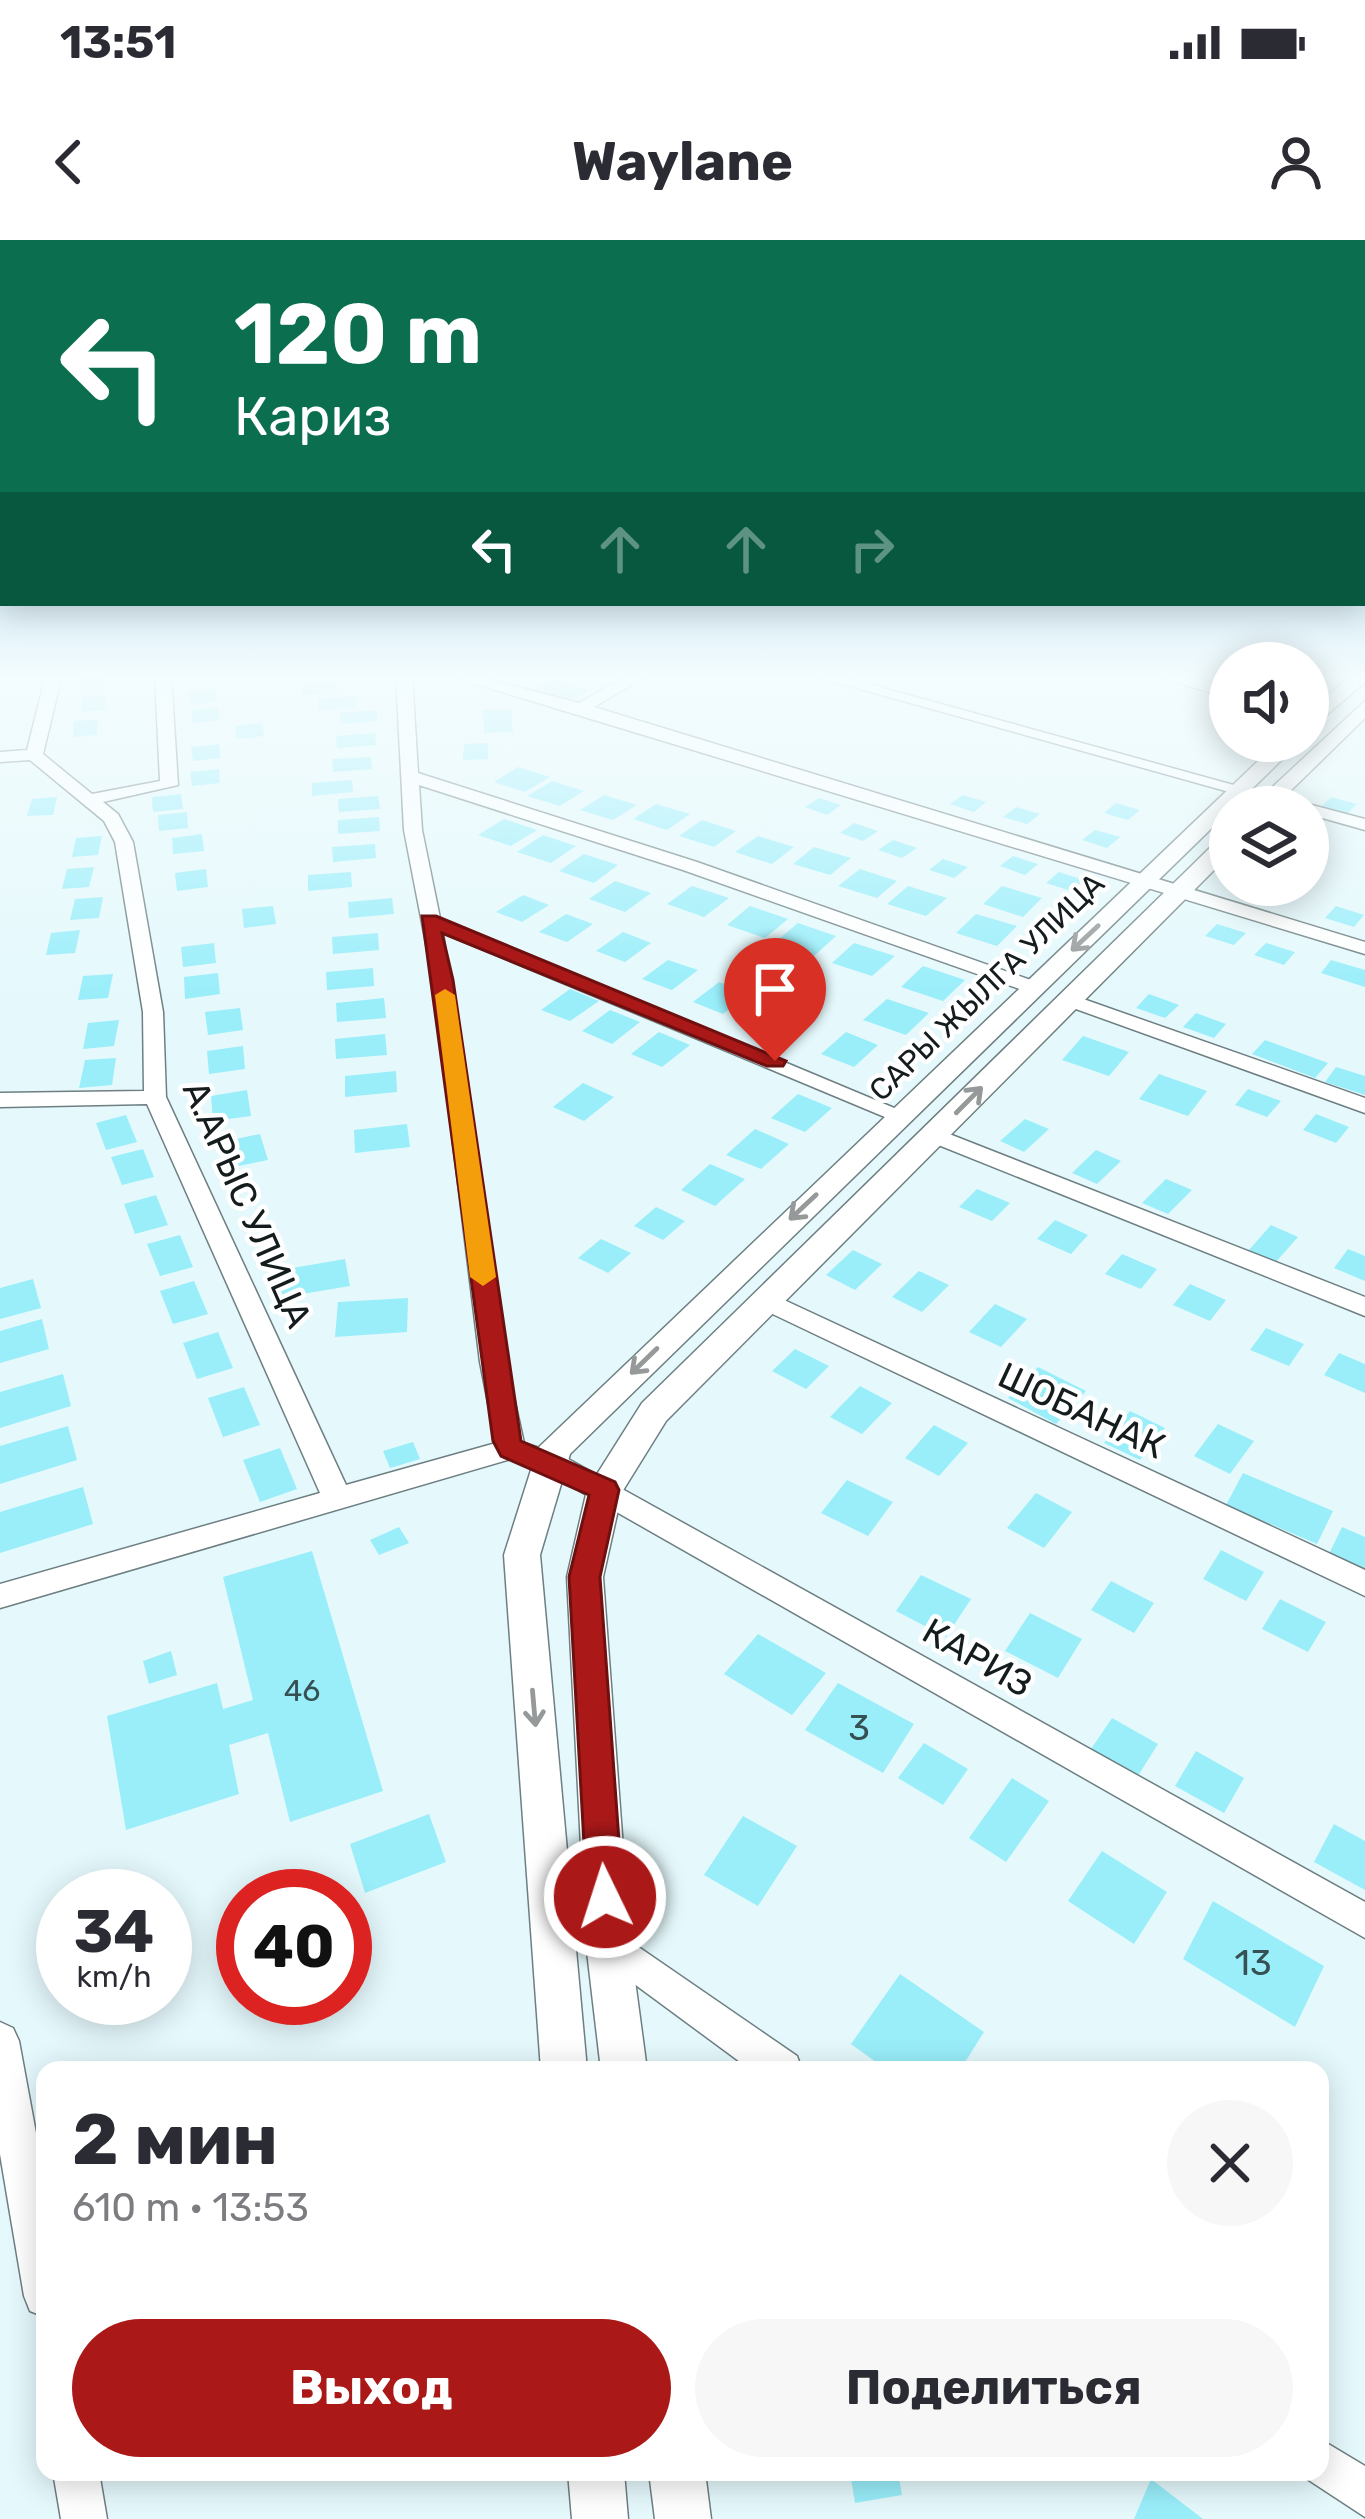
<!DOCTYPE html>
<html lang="ru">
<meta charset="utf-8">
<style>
body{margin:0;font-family:Rubik,sans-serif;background:#f7f7f7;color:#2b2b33;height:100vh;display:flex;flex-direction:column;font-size:45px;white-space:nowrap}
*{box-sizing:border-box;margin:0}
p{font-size:39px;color:#7c7c81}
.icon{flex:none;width:66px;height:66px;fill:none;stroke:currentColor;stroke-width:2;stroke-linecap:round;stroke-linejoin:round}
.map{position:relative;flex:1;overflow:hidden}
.sheet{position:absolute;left:36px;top:1821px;width:1293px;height:420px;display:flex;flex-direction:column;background:#fff;border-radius:24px;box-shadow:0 6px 30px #0003}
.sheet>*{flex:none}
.top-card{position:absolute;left:0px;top:0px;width:1365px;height:366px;box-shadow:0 6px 30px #0003;background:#0b6e4f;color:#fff;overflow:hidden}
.tools{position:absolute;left:1209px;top:402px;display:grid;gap:24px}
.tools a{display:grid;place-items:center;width:120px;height:120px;border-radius:50%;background:#fff;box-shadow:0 6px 30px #0003;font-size:60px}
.speed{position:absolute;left:36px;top:1629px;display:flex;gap:24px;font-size:60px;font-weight:700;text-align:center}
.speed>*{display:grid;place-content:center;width:156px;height:156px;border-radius:50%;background:#fff;box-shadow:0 6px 30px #0003;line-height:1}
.speed small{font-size:30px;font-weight:400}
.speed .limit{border:18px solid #d22;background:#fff;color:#111}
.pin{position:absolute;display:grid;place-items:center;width:102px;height:102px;color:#fff;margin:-123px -51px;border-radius:50% 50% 50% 0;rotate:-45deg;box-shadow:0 0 12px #0007}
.pin .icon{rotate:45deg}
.me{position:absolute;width:132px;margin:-66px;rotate:356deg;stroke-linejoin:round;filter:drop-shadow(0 0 9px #0008)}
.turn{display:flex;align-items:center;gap:42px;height:252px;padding:0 36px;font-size:54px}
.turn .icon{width:156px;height:156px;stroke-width:2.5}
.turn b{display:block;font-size:84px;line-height:102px}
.lanes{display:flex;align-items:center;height:114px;padding:0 36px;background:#0003;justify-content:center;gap:60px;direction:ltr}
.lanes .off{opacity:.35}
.round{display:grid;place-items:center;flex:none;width:126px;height:126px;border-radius:63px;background:#f7f7f7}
.headline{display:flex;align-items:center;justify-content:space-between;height:204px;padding:0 36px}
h1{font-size:72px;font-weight:700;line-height:90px}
.primary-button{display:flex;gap:24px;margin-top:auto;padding:24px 36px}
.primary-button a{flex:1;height:138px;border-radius:72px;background:#aa1818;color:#fff;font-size:48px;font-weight:700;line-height:138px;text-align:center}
.primary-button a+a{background:#f7f7f7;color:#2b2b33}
.status{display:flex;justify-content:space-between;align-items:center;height:84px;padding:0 60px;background:#fff;direction:ltr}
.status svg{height:33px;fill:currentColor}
header{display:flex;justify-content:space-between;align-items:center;height:156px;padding:0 36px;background:#fff;font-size:54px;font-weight:700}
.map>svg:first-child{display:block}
.building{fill:#99eefa}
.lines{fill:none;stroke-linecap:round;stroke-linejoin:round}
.minor-casing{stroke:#6d7f82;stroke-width:3}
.tertiary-casing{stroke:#6d7f82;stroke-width:3}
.minor{fill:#fff;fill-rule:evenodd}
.tertiary{fill:#fff;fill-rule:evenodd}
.oneway{stroke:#969999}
.route{fill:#aa1818;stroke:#6e1010;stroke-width:3}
.slow{fill:#f59e0b}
.labels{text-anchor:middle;stroke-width:9;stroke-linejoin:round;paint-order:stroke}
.far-street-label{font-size:30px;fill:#151c1d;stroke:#fff}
.number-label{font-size:30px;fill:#365054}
.street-label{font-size:36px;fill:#151c1d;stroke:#fff}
.near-number-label{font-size:36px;fill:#365054}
</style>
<div class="status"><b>13:51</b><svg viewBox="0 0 49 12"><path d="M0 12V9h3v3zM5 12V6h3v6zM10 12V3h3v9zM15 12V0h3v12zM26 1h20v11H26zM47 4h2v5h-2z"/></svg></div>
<header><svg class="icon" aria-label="back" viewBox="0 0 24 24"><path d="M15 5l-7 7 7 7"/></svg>Waylane<svg class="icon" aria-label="person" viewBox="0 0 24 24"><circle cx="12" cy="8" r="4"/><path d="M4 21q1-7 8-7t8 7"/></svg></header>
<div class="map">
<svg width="1365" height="2279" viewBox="0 0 1365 2279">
<rect width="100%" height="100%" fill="#e5f9fc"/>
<path class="building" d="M106 435 105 448 82 451 83 436Z
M553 439 591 450 571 461 533 450Z
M338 442 339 452 302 455V444Z
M215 450 216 462 190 465 189 452Z
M106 455 105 470 81 472 82 457Z
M355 456 356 467 318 470V459Z
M218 467 220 480 193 483 192 470Z
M511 469 513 492 484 493 483 470Z
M377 470 378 481 340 484V473Z
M98 479 97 495 73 497 74 481Z
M262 483 264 496 237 499 235 486Z
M375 493 376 505 337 508 336 496Z
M488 503V519L463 520 464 504Z
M219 504 220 518 193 521 191 507Z
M371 517 372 529 333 532 332 519Z
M518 527 550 537 525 552 494 542Z
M219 529 220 543 192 546 190 532Z
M352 540 353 552 312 556V543Z
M552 541 584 551 560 566 527 556Z
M181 554 183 569 153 572 152 557Z
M604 555 637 565 613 580 580 570Z
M963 555 986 562 974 572 950 564Z
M378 556 380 569 339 572 338 559Z
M57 557 53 575 27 576 32 559Z
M1331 557 1357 564 1347 574 1321 567Z
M819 558 841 565 827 575 805 567Z
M1116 563 1140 570 1128 580 1104 573Z
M656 564 690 574 667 590 633 579Z
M1016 567 1040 574 1027 584 1003 577Z
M187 572 188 588 159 591 158 575Z
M379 577 380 591 338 594V580Z
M504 579 537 590 511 606 478 595Z
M702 580 736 591 714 607 679 596Z
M854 583 878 591 863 601 840 593Z
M1095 590 1120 597 1107 608 1082 600Z
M202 594 204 611 173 614 172 598Z
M543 595 576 606 551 623 517 612Z
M102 596 98 615 72 617 76 598Z
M758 596 794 607 772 624 735 612Z
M893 600 917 608 902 618 878 610Z
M375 604 376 618 333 622 332 607Z
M814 607 851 618 830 635 793 624Z
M584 614 618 625 594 643 559 631Z
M1013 616 1038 624 1025 635 1000 626Z
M943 619 968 627 954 638 929 630Z
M94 627 89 647 62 649 67 629Z
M206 629 208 647 177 651 175 633Z
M860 629 897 641 877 658 838 646Z
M351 632 352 647 308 651V635Z
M1059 632 1084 640 1071 651 1046 643Z
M615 641 651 653 625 672 589 659Z
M1262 645 1290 654 1279 665 1251 657Z
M692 646 729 658 704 677 667 664Z
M908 646 947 658 926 676 887 664Z
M1002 646 1042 658 1023 677 983 664Z
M523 655 549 665 522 682 496 672Z
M103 657 99 678 70 680 75 659Z
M392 658 394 674 349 678 348 662Z
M273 666 276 684 244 688 242 669Z
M750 666 788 679 765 698 727 685Z
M1336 666 1364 675 1354 687 1325 678Z
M566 674 593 684 567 702 539 692Z
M976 674 1017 686 997 706 956 693Z
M798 683 836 696 814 716 774 703Z
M1217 684 1246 693 1234 705 1205 696Z
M80 690 75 713 46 715 51 693Z
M623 692 651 703 625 722 596 711Z
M378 693 379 710 333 714 332 697Z
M214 703 216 723 183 727 181 707Z
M854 703 895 716 872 736 832 723Z
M1266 703 1295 712 1284 725 1254 715Z
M668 720 698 730 672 750 642 739Z
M1331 720 1365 730V747L1321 733Z
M923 726 965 740 943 761 901 747Z
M373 728 374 746 327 750 326 732Z
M218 733 220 754 185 759 184 737Z
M113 734 108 758 78 760 83 736Z
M719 742 749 753 723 774 693 762Z
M570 749 599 761 570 781 541 770Z
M1149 754 1179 765 1165 778 1136 768Z
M384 758 386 778 337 782 336 763Z
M887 759 929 773 906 795 863 780Z
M770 762 801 774 776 795 745 783Z
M240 768 243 790 208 795 205 772Z
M610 770 640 782 612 804 582 791Z
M1196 773 1226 784 1214 798 1183 787Z
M119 780 114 806 83 809 88 783Z
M659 792 690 805 662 827 631 814Z
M846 792 878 805 854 827 821 814Z
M385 794 387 815 336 819 335 799Z
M1083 796 1129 812 1109 836 1062 820Z
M1265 800 1328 823 1315 838 1252 814Z
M243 806 245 829 209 834 207 811Z
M116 818 112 845 79 848 85 820Z
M1336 827 1365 836V855L1325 842Z
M396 831 397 852 345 857V836Z
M1159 834 1207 851 1188 876 1139 859Z
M583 843 614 857 584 881 553 867Z
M1248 849 1281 861 1267 877 1235 865Z
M247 850 251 876 213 881 211 856Z
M798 854 832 868 805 892 771 878Z
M1316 874 1349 887 1336 903 1303 890Z
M126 875 137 902 106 910 96 883Z
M1025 879 1049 889 1024 912 1000 901Z
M407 884 410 907 355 913 354 890Z
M755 889 789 904 761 929 726 915Z
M260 894 268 920 233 927 226 901Z
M143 909 154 937 122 945 111 917Z
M1096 910 1121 921 1097 944 1072 933Z
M710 924 745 939 715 966 681 950Z
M1166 939 1192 950 1168 974 1142 963Z
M977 949 1010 963 992 981 959 967Z
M156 955 168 985 135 994 124 964Z
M656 967 685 981 663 1000 634 986Z
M1055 980 1088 995 1071 1014 1037 999Z
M1271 985 1298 997 1275 1023 1248 1011Z
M180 995 193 1027 160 1036 147 1004Z
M601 999 631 1013 608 1033 578 1018Z
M1348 1009 1365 1016V1041L1334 1028Z
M853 1010 882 1024 855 1050 826 1035Z
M1122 1014 1157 1029 1141 1049 1105 1034Z
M345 1019 350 1046 278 1058 275 1031Z
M919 1031 949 1045 922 1072 892 1057Z
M33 1039 41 1068 0 1079V1048Z
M194 1041 208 1074 173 1084 160 1051Z
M1190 1044 1226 1060 1210 1081 1173 1065Z
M408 1058 407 1092 335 1097 338 1062Z
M995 1064 1027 1079 1001 1107 969 1092Z
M42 1079 49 1109 0 1123V1091Z
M1266 1088 1304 1104 1289 1126 1250 1110Z
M218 1092 233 1128 197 1139 183 1103Z
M795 1109 829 1126 806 1149 772 1131Z
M1339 1113 1365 1124V1153L1324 1135Z
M1038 1127 1086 1151 1056 1184 1008 1158Z
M63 1134 71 1166 0 1188V1152Z
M860 1146 892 1163 862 1194 830 1177Z
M244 1147 260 1185 223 1197 208 1158Z
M1130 1171 1165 1188 1140 1220 1104 1203Z
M1218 1184 1254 1201 1230 1234 1194 1216Z
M934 1185 968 1203 939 1236 905 1218Z
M68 1186 77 1220 0 1244V1206Z
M413 1202 420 1219 390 1228 383 1211Z
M280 1208 297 1249 260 1262 243 1220Z
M1243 1233 1333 1271 1317 1304 1226 1265Z
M847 1240 893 1262 868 1296 821 1273Z
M83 1247 93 1284 0 1313V1272Z
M1036 1253 1072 1272 1044 1308 1007 1288Z
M399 1287 409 1303 379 1315 370 1300Z
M1342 1287 1365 1297V1332L1328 1316Z
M1221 1310 1264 1332 1246 1361 1203 1339Z
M312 1311 383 1551 290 1582 268 1493 229 1505 239 1554 126 1590 107 1476 217 1443 223 1469 253 1460 223 1337Z
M921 1335 971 1359 946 1397 896 1371Z
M1111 1341 1154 1363 1134 1393 1091 1370Z
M1280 1359 1326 1382 1308 1412 1262 1389Z
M1030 1373 1082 1399 1058 1438 1005 1411Z
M758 1394 826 1433 792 1475 724 1434Z
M171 1411 177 1435 149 1444 143 1421Z
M838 1443 914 1484 883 1533 805 1490Z
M1112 1478 1158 1504 1136 1539 1089 1512Z
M924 1503 968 1529 943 1565 898 1538Z
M1196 1511 1244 1538 1224 1573 1175 1546Z
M1012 1538 1049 1561 1006 1622 969 1598Z
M429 1574 446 1622 365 1653 350 1604Z
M743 1576 797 1606 758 1666 704 1635Z
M1334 1584 1365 1601V1650L1314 1622Z
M1102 1611 1167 1652 1134 1704 1068 1661Z
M1213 1661 1324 1726 1295 1787 1183 1719Z
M900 1734 984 1792 960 1830H887L851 1804Z
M850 2232H898L902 2255 855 2263Z
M1151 2239 1203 2279H1134Z"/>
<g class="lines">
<defs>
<path id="minor" d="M46 435H62L43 514 92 554 160 541 155 435H171L178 545 103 562 118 574 133 602 163 772 166 857 346 1245 496 1203 480 1122 433 740 404 590 396 435H412L418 533 697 622 1039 743V751H1025L683 630 419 545 422 590 440 678 911 875 908 880H892L443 693 506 1122 524 1203 561 1215 1365 1662V1698L541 1229 511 1219 0 1368V1344L320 1253 147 864 0 867V853L144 851 143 772 115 602 104 581 30 520 0 522V512L27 510Z
M446 435H472L579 463 629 435H648L594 467 1365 702V714Z
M810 435H836L1248 549 1233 553Z
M1150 435H1177L1230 448V458Z
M1308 564 1365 579V590L1308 574V567H1301Z
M1069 754 1365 858V873L1062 764 1059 760Z
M934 888 1365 1057V1076L926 900V890Z
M769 1053 1365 1330V1356L760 1068 756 1062 760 1056Z
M608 1686 797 1816 802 1830H751L595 1715 590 1703 595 1691Z
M0 1782 13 1788 19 1801 45 1942V2077L30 2071 24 2056 0 1914Z
M1320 2199 1365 2226V2277L1304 2237 1302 2232H1320Z
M53 2232H99L107 2279H61Z"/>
<path id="tertiary" d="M1351 435H1365V442L1308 491V474Z
M1365 461V478L1274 567H1251Z
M1279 501H1301L570 1214 540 1315 587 1830H541L504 1315 538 1208Z
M1230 594V614L666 1181 622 1252 603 1337 630 1703 647 1830H601L586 1703 567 1337 587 1250 642 1163 1222 596Z
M568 2232H624L628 2279H572Z
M649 2232H705L711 2279H655Z"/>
</defs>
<use href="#minor" class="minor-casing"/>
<use href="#tertiary" class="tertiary-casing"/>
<use href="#minor" class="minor"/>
<use href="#tertiary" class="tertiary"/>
</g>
<defs><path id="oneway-shaft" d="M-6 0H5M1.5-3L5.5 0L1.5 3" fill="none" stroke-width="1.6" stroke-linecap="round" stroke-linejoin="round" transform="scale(3)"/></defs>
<g class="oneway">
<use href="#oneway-shaft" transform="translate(1085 698) rotate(137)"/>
<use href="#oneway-shaft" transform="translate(969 860) rotate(-45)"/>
<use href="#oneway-shaft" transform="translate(803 967) rotate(137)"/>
<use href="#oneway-shaft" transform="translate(644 1121) rotate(136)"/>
<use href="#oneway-shaft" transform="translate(534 1468) rotate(85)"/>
</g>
<linearGradient id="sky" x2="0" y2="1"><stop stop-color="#75b8dc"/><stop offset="0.58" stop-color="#f3fcfe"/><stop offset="1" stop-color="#f3fcfe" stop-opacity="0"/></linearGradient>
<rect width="1365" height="754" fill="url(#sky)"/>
<path class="route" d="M422 676H436L786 821 783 826H767L442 693 453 740 521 1201 615 1242 619 1250 600 1337 623 1657 618 1669 605 1674 592 1669 587 1657 569 1337 589 1255 501 1216 493 1201Z"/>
<path class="slow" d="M445 749 455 755 496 1037 483 1046 470 1037 435 755Z"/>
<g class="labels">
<g class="far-street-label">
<text transform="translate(987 747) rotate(-44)" y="10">САРЫ ЖЫЛГА УЛИЦА</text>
</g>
<g class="number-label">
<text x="302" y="1461">46</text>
</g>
<g class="street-label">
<text transform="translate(248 964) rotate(66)" y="13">А.АРЫС УЛИЦА</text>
<text transform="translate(1082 1170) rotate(25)" y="13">ШОБАНАК</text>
<text transform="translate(978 1417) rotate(30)" y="13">КАРИЗ</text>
</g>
<g class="near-number-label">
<text x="859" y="1500">3</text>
<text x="1253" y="1735">13</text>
</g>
</g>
</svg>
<div class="tools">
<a><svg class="icon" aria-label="sound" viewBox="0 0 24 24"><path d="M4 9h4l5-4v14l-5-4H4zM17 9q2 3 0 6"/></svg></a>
<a><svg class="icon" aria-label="layers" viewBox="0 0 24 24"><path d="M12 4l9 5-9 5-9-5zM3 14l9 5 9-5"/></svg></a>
</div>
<div class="speed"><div>34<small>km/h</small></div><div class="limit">40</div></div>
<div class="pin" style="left:775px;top:821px;background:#d93025"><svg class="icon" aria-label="arrive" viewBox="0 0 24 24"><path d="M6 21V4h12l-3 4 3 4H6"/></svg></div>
<svg class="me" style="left:605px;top:1657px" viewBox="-20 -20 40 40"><circle r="17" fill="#aa1818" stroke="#fff" stroke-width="3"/><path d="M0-11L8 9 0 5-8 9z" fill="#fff"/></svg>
<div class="top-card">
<div class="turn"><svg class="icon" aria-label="left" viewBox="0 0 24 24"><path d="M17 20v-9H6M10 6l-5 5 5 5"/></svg><div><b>120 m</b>Кариз</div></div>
<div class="lanes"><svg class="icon" aria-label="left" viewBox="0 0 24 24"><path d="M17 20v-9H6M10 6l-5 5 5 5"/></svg><svg class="icon off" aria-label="ahead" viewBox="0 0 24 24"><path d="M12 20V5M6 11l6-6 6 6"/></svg><svg class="icon off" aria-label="ahead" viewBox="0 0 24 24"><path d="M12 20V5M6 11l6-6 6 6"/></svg><svg class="icon off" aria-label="right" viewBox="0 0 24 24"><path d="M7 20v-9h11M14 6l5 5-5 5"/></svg></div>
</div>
<section class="sheet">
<div class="headline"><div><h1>2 мин</h1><p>610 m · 13:53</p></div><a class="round"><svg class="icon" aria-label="close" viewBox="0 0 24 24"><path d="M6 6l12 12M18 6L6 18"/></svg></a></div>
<div class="primary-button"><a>Выход</a><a>Поделиться</a></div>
</section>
</div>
